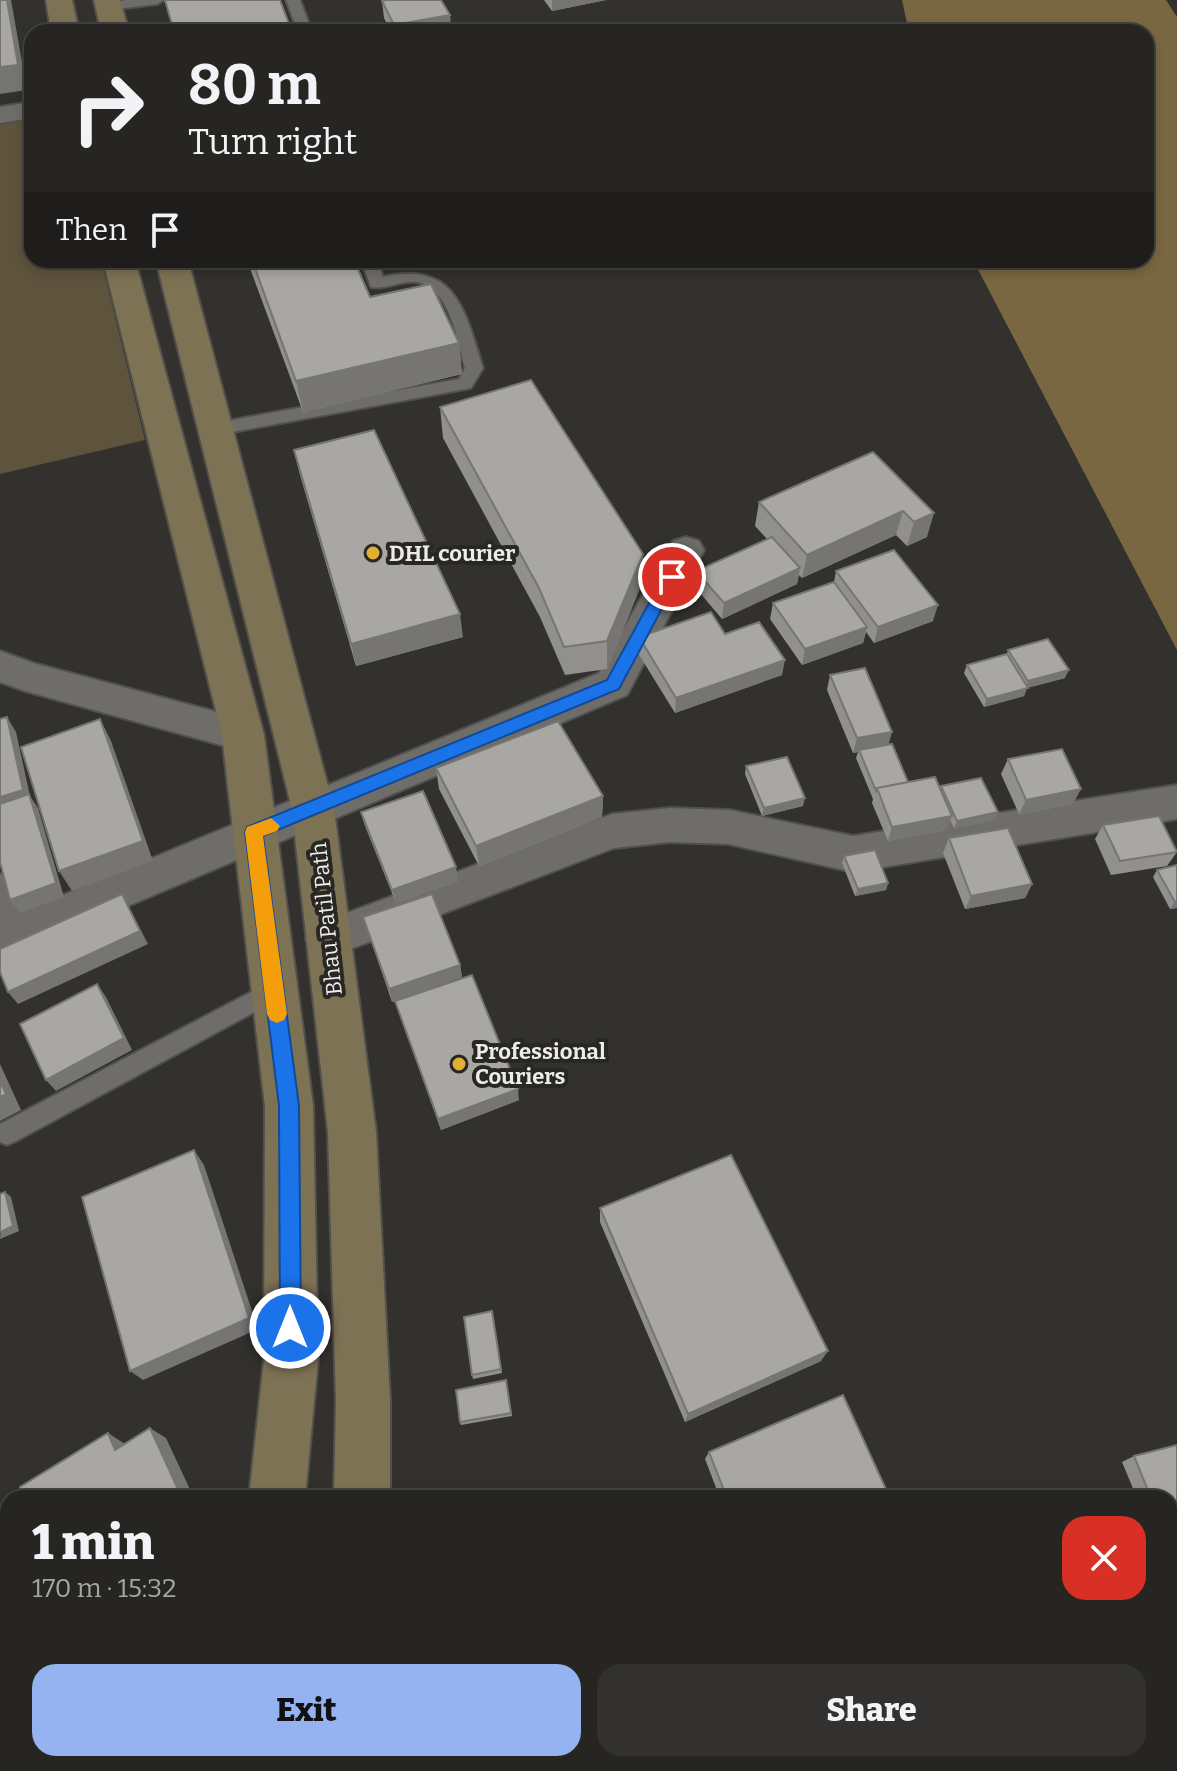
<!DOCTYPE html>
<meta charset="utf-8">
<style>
body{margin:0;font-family:Bitter,serif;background:#32312f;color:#f1f3f6;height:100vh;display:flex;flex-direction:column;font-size:30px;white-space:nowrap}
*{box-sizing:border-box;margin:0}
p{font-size:26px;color:#a4a5a5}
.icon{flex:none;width:44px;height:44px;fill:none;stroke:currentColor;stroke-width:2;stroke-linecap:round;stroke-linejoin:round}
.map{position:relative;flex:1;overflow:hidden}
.drawer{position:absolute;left:0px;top:1490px;width:1178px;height:282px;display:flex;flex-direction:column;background:#262522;border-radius:24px 24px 0 0;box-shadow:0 4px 12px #0003,0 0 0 2px #424240}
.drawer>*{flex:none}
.top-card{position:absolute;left:24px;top:24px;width:1130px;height:244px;border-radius:24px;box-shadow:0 4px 12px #0003,0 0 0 2px #424240;background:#262522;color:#f1f3f6;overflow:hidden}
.pin{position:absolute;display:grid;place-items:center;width:68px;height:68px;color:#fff;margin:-34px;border:4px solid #fff;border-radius:50%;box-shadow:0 2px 8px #0007}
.me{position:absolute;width:88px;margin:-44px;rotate:0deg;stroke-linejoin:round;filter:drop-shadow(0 0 6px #0008)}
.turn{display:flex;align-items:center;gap:28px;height:168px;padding:0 32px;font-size:36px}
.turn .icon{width:104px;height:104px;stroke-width:2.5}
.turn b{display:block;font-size:56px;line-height:68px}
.then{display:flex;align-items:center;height:76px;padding:0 32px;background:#0003;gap:16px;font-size:30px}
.round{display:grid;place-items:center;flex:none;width:84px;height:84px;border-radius:24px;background:#32312f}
.overview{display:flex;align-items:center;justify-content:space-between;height:136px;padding:0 32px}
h1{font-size:48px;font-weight:800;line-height:60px}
.primary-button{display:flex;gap:16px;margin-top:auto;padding:16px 32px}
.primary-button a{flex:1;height:92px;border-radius:24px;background:#95b2f1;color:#111;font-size:32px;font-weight:800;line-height:92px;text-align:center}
.primary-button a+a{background:#32312f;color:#f1f3f6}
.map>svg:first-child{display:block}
.green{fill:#5e533c}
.water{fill:#786741}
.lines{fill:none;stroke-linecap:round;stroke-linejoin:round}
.lane-casing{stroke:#51504d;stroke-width:4}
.street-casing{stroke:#51504d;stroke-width:4}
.secondary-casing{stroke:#51504d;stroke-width:4}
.lane{fill:#6f6d6a;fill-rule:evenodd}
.street{fill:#6f6d6a;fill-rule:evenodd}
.secondary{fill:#7e7254;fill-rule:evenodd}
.wall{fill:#91908d}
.shaded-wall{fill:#767573}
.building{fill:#a9a7a4;stroke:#767573;stroke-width:2}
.route{fill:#1a73e8;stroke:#114b97;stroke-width:2}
.slow{fill:#f59e0b}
.poi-dot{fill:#dfb034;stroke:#282724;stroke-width:3}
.labels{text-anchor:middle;stroke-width:8;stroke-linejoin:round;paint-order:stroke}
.poi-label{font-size:22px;font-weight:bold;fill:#edecea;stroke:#282724;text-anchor:start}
.street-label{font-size:22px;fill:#edecea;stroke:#282724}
</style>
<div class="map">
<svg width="1177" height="1771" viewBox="0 0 1177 1771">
<rect width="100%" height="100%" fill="#32312e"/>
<path class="green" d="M32 119V260H101L145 440 0 474V124Z"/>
<path class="water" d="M902 0H1166L1177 17V650L973 260H1146V32H909Z"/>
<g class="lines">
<defs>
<path id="lane" d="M125 0H164L157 4 109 10 102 6Z
M286 0H300L312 32H298Z
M361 260H377L383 277C456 260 465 311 483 368L471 388 216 435 210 433 207 429 216 423 459 379 465 368C458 342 450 287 416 282 401 280 386 290 371 287Z
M274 980 282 983 286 990 282 997 16 1141 7 1145 0 1142V1124Z"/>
<path id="street" d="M32 102V118L0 123V107Z
M686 537 699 541 704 550 627 695 0 960V874L15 879 27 910 599 673 673 541Z
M0 651 33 663 243 719 257 724 263 735 257 746 243 751 25 691 0 682Z
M1177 785V819L853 872 729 844 670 842 614 848 327 958 312 952 306 939 312 926 612 814 670 808 729 810 853 836Z
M1177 1560V1614L1170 1615V1561Z"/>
<path id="secondary" d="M46 0H72L79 32H51Z
M94 0H120L129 32H101Z
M103 260H135L264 735 313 1106 318 1360 305 1498H249L264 1360 265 1106 222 735Z
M156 260H188L334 809 376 1132 390 1400V1498H334L336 1400 328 1132 292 809Z
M221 1764H281L282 1771H220Z
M328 1764H388V1771H326Z"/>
</defs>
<use href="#lane" class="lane-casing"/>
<use href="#street" class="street-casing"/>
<use href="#secondary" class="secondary-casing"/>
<use href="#lane" class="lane"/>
<use href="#street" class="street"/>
<use href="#secondary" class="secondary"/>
</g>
<path class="wall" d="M544 0H606L552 11Z
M382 1 450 15 451 32H391L384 18Z
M247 260H361L363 268 358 269 370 297 459 343 462 374 303 412Z
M440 407 643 554 642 583 607 669 565 675 540 617 443 438Z
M294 450 463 637 356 666 300 475Z
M873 452 927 537 907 546 896 535 802 578 799 575 797 584 722 619 695 587 696 571 767 539 755 526 759 502Z
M836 571 933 621 874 643 866 632 863 643 802 665 770 619 773 603 834 582Z
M725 634 782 675 675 713 638 653 639 637Z
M1008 650 1065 678 1027 688 1024 696 984 707 964 673 967 665 1007 654Z
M830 675 888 744 908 782 940 788 941 786 998 812 994 820 954 828 950 820 946 830 888 841 872 803 873 799 856 758 858 752 853 753 827 690Z
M1008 759 1073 804 1019 814 1001 774Z
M746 766 803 806 762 816 745 774Z
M436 768 603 796 602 817 479 866 439 789Z
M361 812 458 881 396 903 365 826Z
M1103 825 1177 852 1167 866 1111 875 1095 839Z
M949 838 1032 884 1025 898 965 909 943 853Z
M844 856 888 883 886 890 855 896 842 863Z
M1177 865V908L1170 909 1153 877 1157 870Z
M363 917 460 965 462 977 392 1002Z
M395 1001 519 1100 441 1130Z
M600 1208 821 1361 685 1422 600 1222Z
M492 1311 502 1373 473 1379 472 1375Z
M506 1380 512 1416 461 1425 460 1422Z
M709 1452 890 1498H720L705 1459Z
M1134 1456 1170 1498H1137L1122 1462Z
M868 1764H1036L1039 1771H871Z"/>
<path class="shaded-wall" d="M7 0H11L27 90 0 94V67Z
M552 0H606L552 11Z
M450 15 451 32H395L394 25Z
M324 260H361L363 268 327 275Z
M459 343 462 374 303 412 296 381Z
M903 511 896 535 802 578 807 555Z
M934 513 927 537 907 546 914 522Z
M643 554 642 583 607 669V641Z
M800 568 797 584 722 619 724 603Z
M938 605 933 621 874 643 878 627Z
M460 614 463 637 356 666 351 644Z
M867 627 863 643 802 665 805 649Z
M785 660 782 675 675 713 676 698Z
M1069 670 1065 678 1027 688 1024 696 984 707 987 699 1025 689 1028 681Z
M7 717 16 732 30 796 38 808 64 897 20 913 10 900 0 814V797Z
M100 719 111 741 153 861 72 891 59 871Z
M892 732 888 747 859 750 858 752 853 753 857 738Z
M1081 789 1073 804 1019 814 1026 800Z
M603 796 602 817 479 866 476 846Z
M805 798 803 806 762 816 764 808Z
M998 812 994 820 954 828 957 821Z
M952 816 946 830 888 841 892 827Z
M456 867 458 881 396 903 392 890Z
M888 883 886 890 855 896 858 889Z
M1032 884 1025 898 965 909 971 896Z
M122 894 148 944 18 1004 8 992Z
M1175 902H1177V908L1170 909Z
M460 965 462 977 392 1002 389 989Z
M97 984 106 997 132 1050 56 1091 46 1080Z
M0 1064 21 1110 0 1121Z
M518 1089 519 1100 441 1130 438 1119Z
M194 1150 204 1165 258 1329 143 1380 130 1371Z
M5 1192 11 1197 19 1231 0 1239Z
M828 1351 821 1361 685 1422 688 1414Z
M150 1428 166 1438 194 1498H182Z
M108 1433 125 1444 115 1450Z
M0 1522 8 1542 0 1546Z
M4 1621 8 1622V1637L0 1642V1624Z
M154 1764H169L159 1771H144Z"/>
<path class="building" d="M0 0H7L18 65 0 67Z
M165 0H280L292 32H174Z
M387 0H441L450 15 394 25 382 1Z
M252 260H354L370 297 431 284 459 343 296 381Z
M531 380 643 554 607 641 564 647 539 588 440 407Z
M374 430 460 614 351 644 294 450Z
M873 452 934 513 914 522 903 511 807 555 759 502Z
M772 537 800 568 724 603 696 571Z
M894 550 938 605 878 627 836 571Z
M834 582 867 627 805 649 773 603Z
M711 612 725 634 759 622 785 660 676 698 639 637Z
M1048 639 1069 670 1028 681 1008 650Z
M1007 654 1028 688 987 699 967 665Z
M865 668 892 732 857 738 830 675Z
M7 717 23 790 0 797V719Z
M100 719 143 841 59 871 21 747Z
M558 721 603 796 476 846 436 768Z
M892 744 908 782 877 788 876 791 859 750Z
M1062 749 1081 789 1026 800 1008 759Z
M787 757 805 798 764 808 746 766Z
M935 777 952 816 892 827 877 788Z
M981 778 998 812 957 821 941 786Z
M423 791 456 867 392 890 361 812Z
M29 794 56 883 10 900 0 862V804Z
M1159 816 1177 852 1120 861 1103 825Z
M1008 828 1032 884 971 896 949 838Z
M875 850 888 883 858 889 844 856Z
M1177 865V902H1175L1157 870Z
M122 894 140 931 8 992 0 972V949Z
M432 894 460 965 389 989 363 917Z
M472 975 518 1089 438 1119 395 1001Z
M97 984 124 1038 46 1080 20 1024Z
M0 1081 6 1094 0 1097Z
M194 1150 249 1318 130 1371 82 1197Z
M731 1155 828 1351 688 1414 600 1208Z
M5 1192 13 1226 0 1232V1194Z
M492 1311 501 1369 472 1375 464 1317Z
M506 1380 511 1413 460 1422 456 1390Z
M843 1395 890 1498H727L709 1452Z
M150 1428 182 1498H24L20 1487 108 1433 115 1450Z
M1177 1445V1534L1170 1536V1498H1151L1134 1456Z
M8 1531V1632L4 1621 0 1624V1536Z
M8 1681V1764H154L144 1771H0V1686Z
M878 1764H1036L1039 1771H882Z"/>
<path class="route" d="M672 571 679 577 619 689 263 836 299 1106 301 1328 298 1336 290 1339 283 1336 280 1328 279 1106 245 832 247 827 607 680 666 572Z"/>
<path class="slow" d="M271 818 280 826 277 831 263 836 287 1014 284 1020 277 1023 270 1020 267 1014 245 832 247 827Z"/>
<g class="poi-dot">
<circle cx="373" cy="553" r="8"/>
<circle cx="459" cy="1064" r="8"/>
</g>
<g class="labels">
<g class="poi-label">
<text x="389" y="561">DHL courier</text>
<text x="475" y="1059">Professional<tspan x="475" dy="25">Couriers</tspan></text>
</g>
<g class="street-label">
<text transform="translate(326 919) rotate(-96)" y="8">Bhau Patil Path</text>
</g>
</g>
</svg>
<div class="pin" style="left:672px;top:577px;background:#d93025"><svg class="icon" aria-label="arrive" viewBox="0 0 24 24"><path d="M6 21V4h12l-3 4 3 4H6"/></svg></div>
<svg class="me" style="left:290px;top:1328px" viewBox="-20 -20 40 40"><circle r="17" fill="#1a73e8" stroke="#fff" stroke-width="3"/><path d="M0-11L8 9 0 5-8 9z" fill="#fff"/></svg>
<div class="top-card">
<div class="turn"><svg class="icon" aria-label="right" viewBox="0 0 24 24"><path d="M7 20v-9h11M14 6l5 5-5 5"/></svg><div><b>80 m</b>Turn right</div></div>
<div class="then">Then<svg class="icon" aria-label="arrive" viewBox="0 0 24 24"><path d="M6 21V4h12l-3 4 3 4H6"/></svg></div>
</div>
<section class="drawer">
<div class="overview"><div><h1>1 min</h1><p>170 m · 15:32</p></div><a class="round" style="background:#d93025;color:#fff"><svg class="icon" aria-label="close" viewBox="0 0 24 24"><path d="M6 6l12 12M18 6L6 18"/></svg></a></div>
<div class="primary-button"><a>Exit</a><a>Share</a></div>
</section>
</div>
